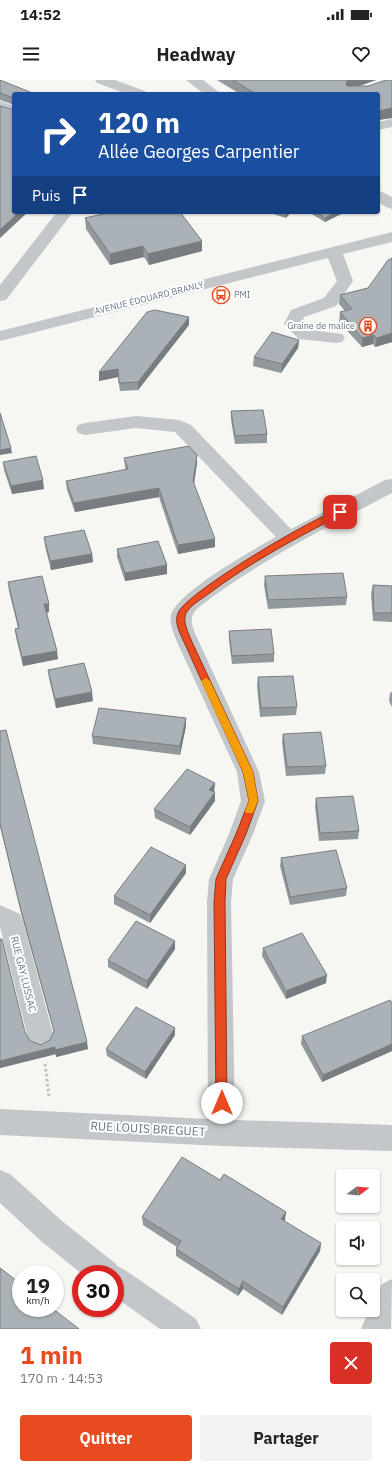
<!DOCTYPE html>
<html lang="fr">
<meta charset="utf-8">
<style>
body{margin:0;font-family:"IBM Plex Sans",sans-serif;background:#f2f2f2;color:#222;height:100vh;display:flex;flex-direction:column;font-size:15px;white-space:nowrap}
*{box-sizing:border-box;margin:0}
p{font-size:13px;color:#767676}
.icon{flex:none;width:22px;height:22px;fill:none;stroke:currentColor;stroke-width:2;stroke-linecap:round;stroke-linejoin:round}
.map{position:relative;height:1249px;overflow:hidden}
.sheet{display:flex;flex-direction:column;background:#fff;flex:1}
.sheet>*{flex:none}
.top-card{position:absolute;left:12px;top:12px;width:368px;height:122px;border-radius:4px;box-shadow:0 1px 3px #0004;background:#1a4fa0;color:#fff;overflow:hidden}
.needle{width:26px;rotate:74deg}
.controls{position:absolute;left:336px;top:1089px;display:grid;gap:8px}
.controls a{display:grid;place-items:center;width:44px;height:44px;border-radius:4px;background:#fff;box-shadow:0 1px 3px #0004;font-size:20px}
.speed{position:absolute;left:12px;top:1185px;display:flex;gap:8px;font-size:20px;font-weight:700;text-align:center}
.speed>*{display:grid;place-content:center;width:52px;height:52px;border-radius:50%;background:#fff;box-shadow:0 1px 3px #0004;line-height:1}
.speed small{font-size:10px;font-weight:400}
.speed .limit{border:6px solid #d22;background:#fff;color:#111}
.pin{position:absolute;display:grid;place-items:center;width:34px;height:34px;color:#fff;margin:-17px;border-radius:8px;box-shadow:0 2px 6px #0006}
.me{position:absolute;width:44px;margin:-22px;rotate:0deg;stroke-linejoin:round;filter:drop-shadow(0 0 3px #0008)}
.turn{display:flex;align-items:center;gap:14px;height:84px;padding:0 20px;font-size:18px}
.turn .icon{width:52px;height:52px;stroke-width:2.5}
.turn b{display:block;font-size:28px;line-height:34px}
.then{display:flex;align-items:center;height:38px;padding:0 20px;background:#0003;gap:8px;font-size:15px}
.round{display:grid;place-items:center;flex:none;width:42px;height:42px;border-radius:4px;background:#f2f2f2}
.headline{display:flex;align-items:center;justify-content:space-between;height:68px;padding:0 20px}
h1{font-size:24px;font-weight:800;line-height:30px;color:#e84b20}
.action{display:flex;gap:8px;margin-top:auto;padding:8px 20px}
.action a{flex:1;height:46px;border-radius:4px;background:#e84b20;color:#fff;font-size:16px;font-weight:800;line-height:46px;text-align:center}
.action a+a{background:#f2f2f2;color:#222}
.status{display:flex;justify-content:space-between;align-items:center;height:28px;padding:0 20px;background:#fff;direction:ltr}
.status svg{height:11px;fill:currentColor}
header{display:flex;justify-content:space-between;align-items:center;height:52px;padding:0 20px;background:#fff;font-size:18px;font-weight:800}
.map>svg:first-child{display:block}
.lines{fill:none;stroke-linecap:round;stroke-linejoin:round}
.path{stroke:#bdbfc1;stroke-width:3;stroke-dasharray:2.5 2.5;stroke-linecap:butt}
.minor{fill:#c3c7ca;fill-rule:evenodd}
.wall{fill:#92999d}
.shaded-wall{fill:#777d80}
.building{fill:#aab2b7;stroke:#777d80}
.route{fill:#e84b20;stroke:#973115}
.slow{fill:#f59e0b}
.labels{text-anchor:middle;stroke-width:4;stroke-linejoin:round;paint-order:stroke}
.far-poi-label{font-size:9px;fill:#647684;stroke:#fff;text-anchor:start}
.far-street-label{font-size:9px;fill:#647684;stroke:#fff}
.street-label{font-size:10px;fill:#647684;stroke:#fff}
.near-street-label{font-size:12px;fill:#647684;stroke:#fff}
</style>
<div class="status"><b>14:52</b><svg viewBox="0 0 49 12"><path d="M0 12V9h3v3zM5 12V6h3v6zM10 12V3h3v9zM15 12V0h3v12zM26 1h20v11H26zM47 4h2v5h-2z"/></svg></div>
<header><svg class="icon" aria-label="menu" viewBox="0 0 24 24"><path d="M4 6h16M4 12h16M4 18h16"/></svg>Headway<svg class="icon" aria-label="heart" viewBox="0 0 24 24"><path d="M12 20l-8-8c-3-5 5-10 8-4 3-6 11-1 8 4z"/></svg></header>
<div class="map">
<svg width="392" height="1249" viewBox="0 0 392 1249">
<rect width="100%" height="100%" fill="#f6f6f2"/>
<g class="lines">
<path class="path" d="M45 984 49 1016"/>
<path class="minor" d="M95 0H115L145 11 147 14H127L97 3Z
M186 0H203L221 14H204Z
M0 21 14 26V36L0 31Z
M392 39V47L378 50V42Z
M378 110 392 117V129L386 127 378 122Z
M57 132H73L6 220 0 221V205Z
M392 152V162L343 174 353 201 336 226 304 237 302 243 310 250 342 254 345 258 342 262 336 263 299 259 284 244 291 230 324 218 337 201 328 178 0 261V251Z
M136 336 179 340 191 345 291 449 385 400 392 399V413C325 448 259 481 199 527 186 538 193 548 199 562L259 692 265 721 253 754 233 799 231 822 235 1040 392 1045V1071L222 1066 0 1055V1029L208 1039 207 822 209 799 229 754 241 721 237 692 177 562C174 554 169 544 171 535 176 513 254 469 276 457L175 352 136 348 85 355 78 353 76 349 78 345 85 343Z
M0 825 20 834 23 841 54 958 50 966 41 970 32 966 28 958 0 847Z
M0 1090 10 1094 62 1141 116 1184 117 1186 125 1190 196 1239 201 1249H160L115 1217V1194H82L41 1161 0 1123Z
M392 1199 391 1249H361L369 1230H373V1222L382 1204Z"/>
</g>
<path class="wall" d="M0 0 14 14V25L0 20Z
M217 0H376L359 6H368L392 0V38L378 40V14H240Z
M267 132H291L286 138Z
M308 132H345L325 142Z
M85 138 202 171 149 185 144 177 110 185 86 149Z
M392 178V262L375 267 373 264 362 267 339 242 340 232 345 231 339 224 340 215 368 208Z
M189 245 138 310 120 311 118 297 99 301V292Z
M299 260 298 268 281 293 253 286 254 277Z
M231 331 267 354V363L235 364 231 340Z
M197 375V383L194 404 215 467 178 474 159 417 75 432 67 410 66 401 126 390 125 387 124 378Z
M3 382 44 409 12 414 4 390Z
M44 457 92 474 93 482 51 490 45 466Z
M117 469 167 485V494L125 501 117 477Z
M265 496 347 517 346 525 268 529 264 505Z
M8 502 49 524V532L47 533 58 579 23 586 16 557 15 549 18 548 9 511Z
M373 505 392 506V542L373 541 371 514Z
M229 551 274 574V582L232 584 229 560Z
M48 590 93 621 56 628 49 598Z
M258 597 297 627 296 635 260 637 257 606Z
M392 612V627L389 621 390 613Z
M186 638V646L180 675 93 664 92 656Z
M0 651 88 969 56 977V974L0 988 25 952 30 961 41 965 50 960 54 952 21 833 0 746Z
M283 654 326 686 325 694 286 696 282 662Z
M215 703 214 712 215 721 190 755 155 738 154 729Z
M316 718 359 751 358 759 319 761 315 726Z
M281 778 347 808 346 816 290 825 280 786Z
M186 785V793L150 843 114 824V816Z
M263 868 326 903 286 919 262 876Z
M175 869 147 909 108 887V880Z
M392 923V971L322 1002 301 964 302 956Z
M175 955 146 999 107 976 106 969Z
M220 1100 286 1132 284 1141 321 1163 320 1171 282 1235 243 1209 238 1216 176 1176V1169L177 1167 143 1145 142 1137Z"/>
<path class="shaded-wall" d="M348 0H376L348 10 346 3Z
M392 28V38L378 40V32L379 31Z
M19 132H28L0 158V150Z
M287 132H291L286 138V133Z
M336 132H345L325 142V138Z
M202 161V171L149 185 148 174Z
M143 166 144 177 110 185V174Z
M189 237V245L138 310V302Z
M392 253V262L375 267 377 258Z
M374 255 373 264 362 267V258Z
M299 260 298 268 281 293 282 284Z
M118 289V297L99 301V292Z
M11 368 12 373 0 375V370Z
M197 375V383L193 410V401Z
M43 400 44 409 12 414 11 406Z
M159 408V417L75 432 74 423Z
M215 459V467L178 474V465Z
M92 474 93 482 51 490 50 481Z
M167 485V494L125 501V493Z
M44 524H49V532L45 533Z
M57 571 58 579 23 586 22 577Z
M92 612 93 621 56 628 55 619Z
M186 638V646L180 675V666Z
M215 703 214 711 209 718V710Z
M215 712V721L190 755V747Z
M186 785V793L150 843V835Z
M175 861V869L147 909V901Z
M327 895 326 903 286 919V911Z
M175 948V955L146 999 145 992Z
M87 962 88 969 56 977 55 970Z
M392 964V971L322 1002 323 995Z
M55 967 56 974 0 988V981Z
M286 1132 285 1140 281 1147V1139Z
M321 1163 320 1171 282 1235 283 1227Z
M243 1201V1209L238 1216 239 1209Z"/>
<path class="building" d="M0 0 35 14H14V18L0 13Z
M233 0H348L346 3 347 6H368L386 0H392V28L379 31 378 32V14H256Z
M0 26 14 30V132H19L0 150Z
M112 132H180L202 161 148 174 143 166 110 174 85 138Z
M316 132H336L325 138Z
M392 178V253L377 258 374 255 362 258 340 232 352 229 340 215 368 208 388 180Z
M155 230 189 237 138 302 119 303 118 289 99 292 147 232Z
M272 252 299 260 282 284 254 277Z
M263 330 267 354 235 356 231 331Z
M0 333 11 368 0 370Z
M189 366 197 375 193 401 215 459 178 465 159 408 74 423 66 401 128 389 124 378Z
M36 376 43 400 11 406 3 382Z
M84 450 92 474 50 481 44 457Z
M158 461 167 485 125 493 117 469Z
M343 493 347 517 268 520 265 496Z
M42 496 49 524H44L57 571 22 577 15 549 19 548 8 502Z
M373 505 392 506V533H374Z
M271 549 274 574 232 576 229 551Z
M84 583 92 612 55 619 48 590Z
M293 596 297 627 261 628 258 597Z
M99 628 186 638 180 666 92 656Z
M6 650 87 962 55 970V967L0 981V859H2L25 952 30 961 41 965 50 960 54 951 20 826 0 744V651Z
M321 652 326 686 287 687 283 654Z
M187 689 215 703 209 710 215 712 190 747 154 729Z
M353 716 359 751 320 753 316 718Z
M151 767 186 785 150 835 114 816Z
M336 770 347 808 290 817 281 778Z
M136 841 175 861 147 901 108 880Z
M302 853 327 895 286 911 263 868Z
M390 920 392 923V964L323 995 302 956Z
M136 927 175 948 145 992 106 969Z
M182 1077 220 1100 224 1094 286 1132 281 1139 321 1163 283 1227 243 1201 239 1209 203 1186 176 1169 181 1161 142 1137Z
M0 1188 21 1204V1228H52L79 1249H0Z"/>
<path class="route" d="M340 429 343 430V434C296 458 249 483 207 515 200 520 191 525 186 533 182 542 189 554 192 562L253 692 258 721 246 754 226 799 225 822 227 1023 226 1026 222 1028 218 1026 216 1023 214 822 216 799 236 754 249 721 243 692 184 562C180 553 174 543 178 533 185 513 316 436 340 429Z"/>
<path class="slow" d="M206 598 210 601 253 692 258 721 253 733H246L245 731 249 721 243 692 201 601Z"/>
<defs>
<symbol id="bus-ring" viewBox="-11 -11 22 22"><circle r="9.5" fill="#fff" stroke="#e84b20" stroke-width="1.5"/><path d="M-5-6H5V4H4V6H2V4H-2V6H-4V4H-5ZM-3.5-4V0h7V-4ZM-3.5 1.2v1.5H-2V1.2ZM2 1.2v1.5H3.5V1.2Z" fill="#e84b20"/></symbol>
<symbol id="building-ring" viewBox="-11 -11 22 22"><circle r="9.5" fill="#fff" stroke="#e84b20" stroke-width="1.5"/><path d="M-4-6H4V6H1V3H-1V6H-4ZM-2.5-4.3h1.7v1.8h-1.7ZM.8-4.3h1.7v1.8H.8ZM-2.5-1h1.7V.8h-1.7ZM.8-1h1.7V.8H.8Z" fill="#e84b20"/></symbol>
</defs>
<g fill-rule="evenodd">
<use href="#bus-ring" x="211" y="205" width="20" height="20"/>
<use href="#building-ring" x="358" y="236" width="20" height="20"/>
</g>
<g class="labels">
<g class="far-poi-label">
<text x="234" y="218">PMI</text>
<text x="355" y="249" text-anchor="end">Graine de malice</text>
</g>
<g class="far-street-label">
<text transform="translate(149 218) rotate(-14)" y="3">AVENUE ÉDOUARD BRANLY</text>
</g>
<g class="street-label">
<text transform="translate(24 894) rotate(76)" y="4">RUE GAY LUSSAC</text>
</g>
<g class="near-street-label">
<text transform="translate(148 1049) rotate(3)" y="4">RUE LOUIS BREGUET</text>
</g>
</g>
</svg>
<div class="controls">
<a><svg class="needle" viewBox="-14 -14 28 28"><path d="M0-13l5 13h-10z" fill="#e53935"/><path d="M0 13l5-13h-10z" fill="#767676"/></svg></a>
<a><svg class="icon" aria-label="sound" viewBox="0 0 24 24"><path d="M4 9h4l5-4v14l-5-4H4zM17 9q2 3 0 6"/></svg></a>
<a><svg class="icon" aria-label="search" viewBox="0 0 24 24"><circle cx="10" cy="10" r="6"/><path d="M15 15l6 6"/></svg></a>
</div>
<div class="speed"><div>19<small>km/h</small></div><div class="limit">30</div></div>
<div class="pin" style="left:340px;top:432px;background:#d93025"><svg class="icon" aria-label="arrive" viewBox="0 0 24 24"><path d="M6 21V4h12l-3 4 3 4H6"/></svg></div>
<svg class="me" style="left:222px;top:1023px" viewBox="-20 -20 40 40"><circle r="19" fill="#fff"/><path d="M0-13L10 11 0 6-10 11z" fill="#e84b20"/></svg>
<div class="top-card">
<div class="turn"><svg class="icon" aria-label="right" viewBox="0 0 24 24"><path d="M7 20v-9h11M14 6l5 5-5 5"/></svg><div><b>120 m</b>Allée Georges Carpentier</div></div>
<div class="then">Puis<svg class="icon" aria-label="arrive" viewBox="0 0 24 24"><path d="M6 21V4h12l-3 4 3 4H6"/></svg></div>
</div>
</div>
<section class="sheet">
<div class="headline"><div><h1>1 min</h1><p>170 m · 14:53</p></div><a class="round" style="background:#d93025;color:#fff"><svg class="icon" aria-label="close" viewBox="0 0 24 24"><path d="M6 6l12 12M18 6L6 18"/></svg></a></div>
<div class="action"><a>Quitter</a><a>Partager</a></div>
</section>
